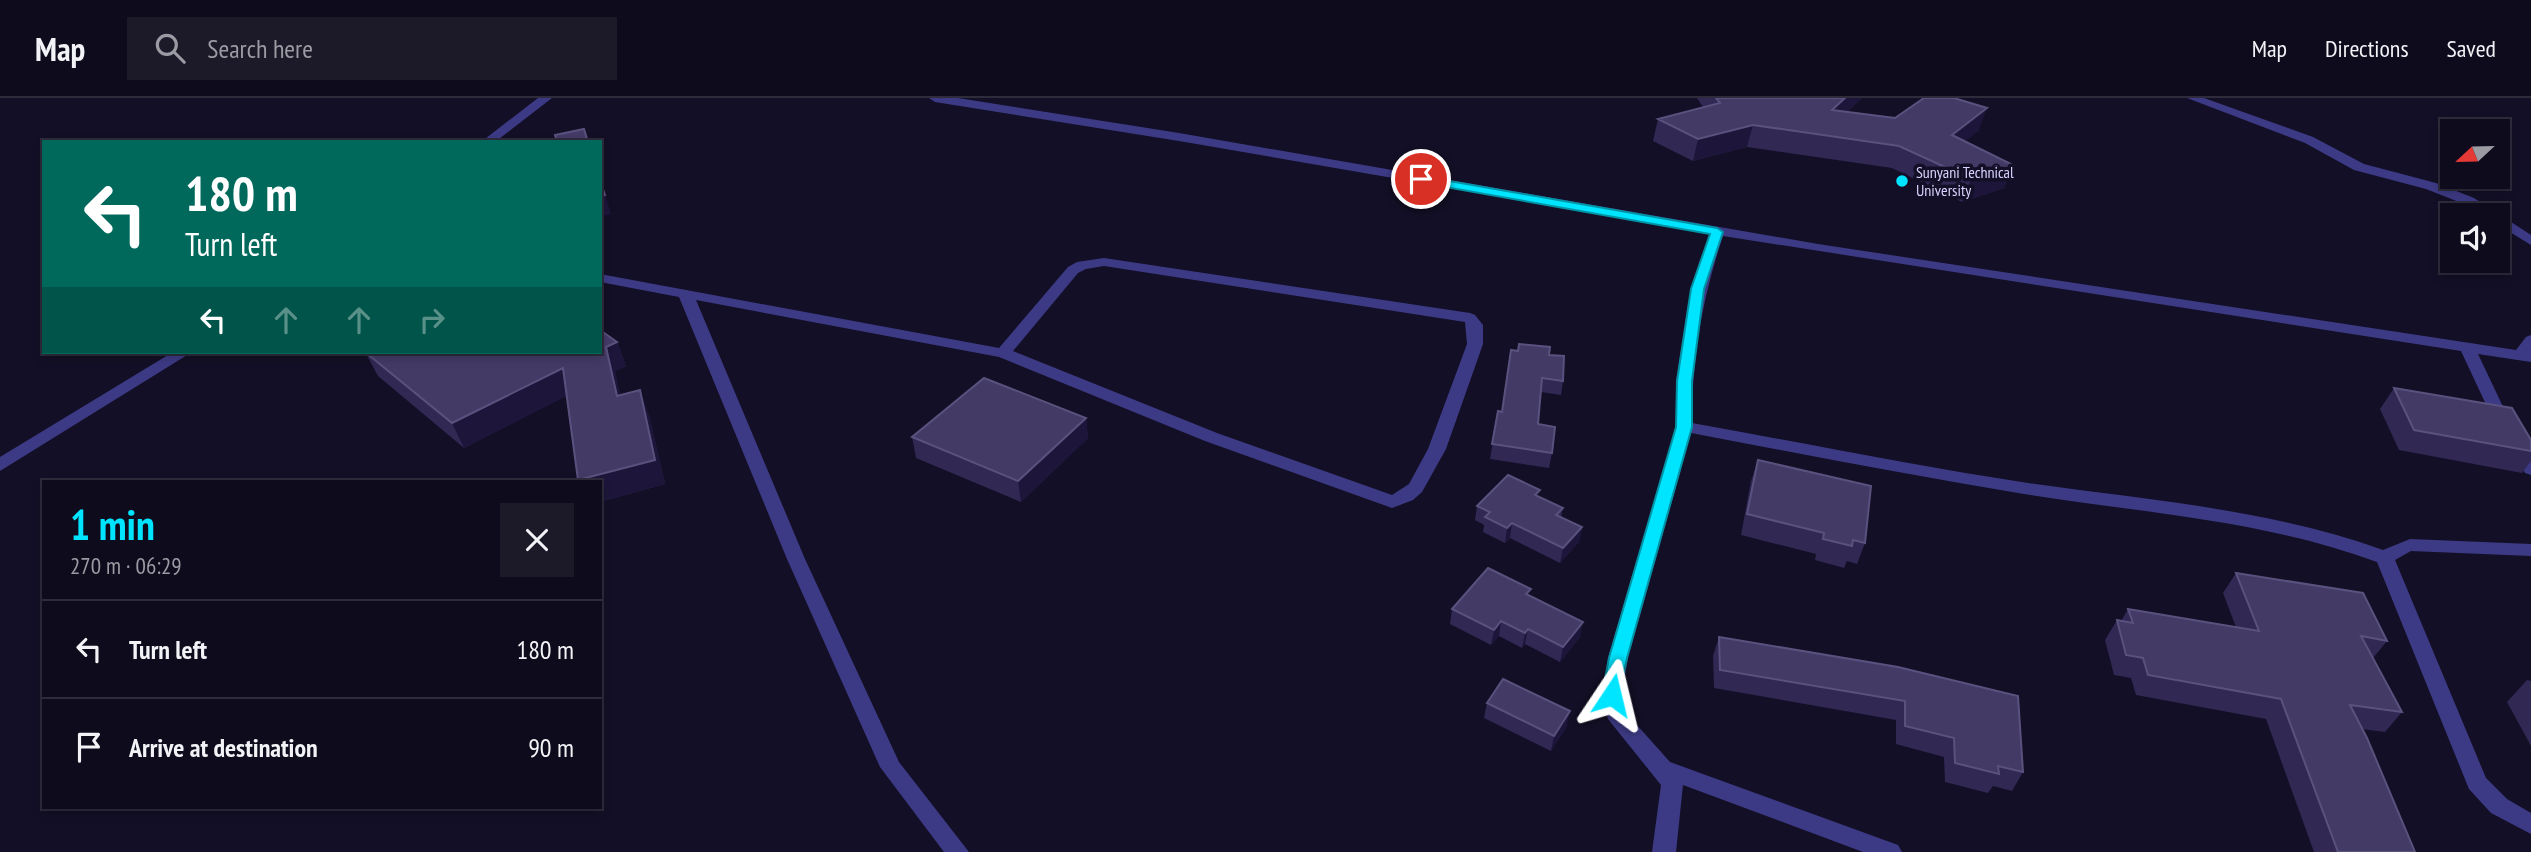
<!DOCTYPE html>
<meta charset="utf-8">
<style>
body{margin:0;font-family:"PT Sans Narrow",sans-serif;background:#1c1929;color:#f1f3f6;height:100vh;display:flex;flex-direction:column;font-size:26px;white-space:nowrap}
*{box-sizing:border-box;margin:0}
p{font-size:23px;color:#9b9ba3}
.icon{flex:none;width:38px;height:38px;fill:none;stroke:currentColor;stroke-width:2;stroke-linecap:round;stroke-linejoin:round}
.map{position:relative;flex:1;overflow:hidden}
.panel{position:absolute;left:42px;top:382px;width:560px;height:329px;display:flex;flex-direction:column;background:#0e0b1c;border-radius:0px;box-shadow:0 4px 10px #0003,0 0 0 2px #2e2b3b}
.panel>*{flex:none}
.banner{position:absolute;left:42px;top:42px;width:560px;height:214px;border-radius:0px;box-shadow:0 4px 10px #0003,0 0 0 2px #2e2b3b;background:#00695c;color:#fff;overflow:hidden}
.needle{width:46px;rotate:248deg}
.controls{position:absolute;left:2440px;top:21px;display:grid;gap:14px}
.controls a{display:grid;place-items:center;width:70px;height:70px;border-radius:0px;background:#0e0b1c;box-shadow:0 4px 10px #0003,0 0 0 2px #2e2b3b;font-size:35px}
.pin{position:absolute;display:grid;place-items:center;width:60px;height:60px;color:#fff;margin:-30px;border:4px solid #fff;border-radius:50%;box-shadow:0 2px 7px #0007}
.me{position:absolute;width:77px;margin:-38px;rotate:10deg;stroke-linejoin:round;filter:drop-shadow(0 0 5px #0008)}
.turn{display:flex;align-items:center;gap:24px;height:147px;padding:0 28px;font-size:32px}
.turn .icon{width:91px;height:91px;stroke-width:2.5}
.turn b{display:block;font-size:49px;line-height:60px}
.lanes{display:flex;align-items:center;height:66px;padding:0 28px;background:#0003;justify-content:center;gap:35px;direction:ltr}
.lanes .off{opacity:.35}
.round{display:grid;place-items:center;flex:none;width:74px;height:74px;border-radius:0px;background:#1c1929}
.head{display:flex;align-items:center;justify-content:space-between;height:119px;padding:0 28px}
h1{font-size:42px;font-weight:600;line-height:52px;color:#00e5ff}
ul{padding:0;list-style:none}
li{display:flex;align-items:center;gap:21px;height:98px;padding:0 28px;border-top:2px solid #2e2b3b}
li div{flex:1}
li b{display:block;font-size:26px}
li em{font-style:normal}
header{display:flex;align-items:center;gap:42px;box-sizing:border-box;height:98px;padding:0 35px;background:#0e0b1c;border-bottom:2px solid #2e2b3b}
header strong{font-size:33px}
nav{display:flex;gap:38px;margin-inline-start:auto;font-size:24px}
.search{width:490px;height:63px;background:#1c1929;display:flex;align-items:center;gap:18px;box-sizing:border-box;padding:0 24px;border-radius:0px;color:#9b9ba3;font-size:26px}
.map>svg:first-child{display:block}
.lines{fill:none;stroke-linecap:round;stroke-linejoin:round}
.minor{fill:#3d3a85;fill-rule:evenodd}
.wall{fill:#312854}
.shaded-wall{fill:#1d163a}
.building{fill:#433a66;stroke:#5a527e;stroke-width:2}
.route{fill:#00e5ff;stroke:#0095a6;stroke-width:2}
.poi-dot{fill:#00e5ff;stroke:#130f26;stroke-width:2.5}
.labels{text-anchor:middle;stroke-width:7;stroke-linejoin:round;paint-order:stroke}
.far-poi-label{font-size:16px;fill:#d9d4ff;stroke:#130f26;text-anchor:start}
</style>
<header>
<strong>Map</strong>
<div class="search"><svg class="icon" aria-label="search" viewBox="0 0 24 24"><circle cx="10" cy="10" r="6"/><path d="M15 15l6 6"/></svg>Search here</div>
<nav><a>Map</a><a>Directions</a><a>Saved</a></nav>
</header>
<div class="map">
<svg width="2531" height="754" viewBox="0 0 2531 754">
<rect width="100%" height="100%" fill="#130f26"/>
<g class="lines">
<path class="minor" d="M538 0H552L495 44H481Z
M929 0H958L1179 35 1818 146 2516 252 2526 239 2531 237V264L2478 256 2506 315 2531 356V377L2525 375 2490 315 2461 253 1723 138C1702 201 1692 259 1692 325 1804 345 1916 368 2028 385 2147 402 2269 411 2383 452L2410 441 2531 446V458L2411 453 2395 462 2486 680 2507 701 2531 715V736L2491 715 2469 691 2377 464C2264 422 2143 415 2024 396 1913 378 1802 356 1691 335L1628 560 1622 597 1628 617 1670 664 1898 747 1902 754H1863L1683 687 1676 754H1652L1661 687 1608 621 1602 597 1608 560 1676 329V283L1691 191 1710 135 1179 43 935 4Z
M2187 0H2204L2313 39 2364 66 2436 85 2474 100 2531 137V147L2497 126V117H2483L2464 106 2426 91 2354 72 2305 45Z
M1104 160 1470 215 1475 217 1483 227V246L1446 351 1422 394 1413 402 1392 410 1205 343 999 259 696 202 805 461 899 664 969 754H944L880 669 787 461 679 199 600 184V176L999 250 1068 169 1077 164ZM1104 168 1465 224 1467 246 1428 351 1409 386 1392 397 1217 335 1013 253 1078 175 1086 171Z
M173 254H192L0 373V359Z"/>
</g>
<path class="wall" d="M1697 0H1862L1847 14 1979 32 1965 43 2013 67 2004 90 1962 104 1892 70 1747 49 1693 63 1653 43 1658 21 1703 9Z
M617 244 626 268 615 273 620 297 649 317 665 386 600 404V383H579L578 382 566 298 464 350 378 278 365 254Z
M1549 257 1563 283 1561 297 1541 294 1538 326 1552 355 1549 370 1490 361 1498 313H1502Z
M2394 290 2531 342V363L2522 375 2399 352 2380 311Z
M1086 320 1088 340 1021 404 916 360 912 339Z
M1758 362 1865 445 1857 466 1847 463 1844 470 1815 462 1816 456 1741 437 1751 383Z
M1539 399 1563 410 1561 419 1582 429 1579 444 1560 465 1510 440 1505 445 1483 434 1484 427 1475 422 1477 408Z
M2236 475 2387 543 2373 560 2402 614 2385 634 2362 631 2415 754H2314L2266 621 2136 597 2131 580 2114 577 2105 542 2117 522 2121 523 2128 511 2236 529 2223 495Z
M1529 498 1580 539 1560 564 1525 546 1522 550 1499 538 1491 547 1450 526 1452 511Z
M1719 539 1898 569 2023 674 2012 693 1993 688 1988 695 1945 684 1944 659 1896 646V622L1714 590 1713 558Z
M2527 582 2531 583V648L2507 604Z
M1487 605 1567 628 1551 653 1484 620Z"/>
<path class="shaded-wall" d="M1845 0H1862L1825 34 1832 12Z
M1987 10 1979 32 1944 59 1952 37Z
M1753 27 1747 49 1693 63 1698 41Z
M2013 67 2004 90 1962 104 1971 81Z
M600 80 611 116 600 119Z
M617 244 626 268 615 273 626 322 617 298 606 249Z
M563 270 573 295 464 350 452 325Z
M640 292 649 317 665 386 600 404V383H579L578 382Z
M1086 320 1088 340 1021 404 1018 383Z
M1512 425 1510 440 1505 445 1507 430Z
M1582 429 1579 444 1560 465 1563 450Z
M1501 523 1499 538 1491 547 1494 532Z
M1583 524 1580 539 1560 564 1563 549Z
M1528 531 1525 546 1522 550 1525 535Z
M1570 613 1567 628 1551 653 1554 638Z"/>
<path class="building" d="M1716 0H1845L1832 12 1895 20 1924 0H1954L1987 10 1952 37 2013 67 1971 81 1899 48 1753 27 1698 41 1658 21 1720 5Z
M584 31 588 44H557L555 37Z
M600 83 605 97 600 98Z
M600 232 617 244 606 249 617 298 640 292 655 362 578 382 563 270 452 325 365 254H600Z
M1519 246 1550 249 1549 257 1564 258 1563 283 1542 280 1538 326 1555 329 1552 355 1492 346 1498 313 1502 314 1511 252 1518 253Z
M984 280 1086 320 1018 383 912 339Z
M2394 290 2512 310 2531 342V353L2414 332Z
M1758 362 1871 388 1865 445 1853 442 1852 448 1823 441 1824 435 1747 416Z
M1508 377 1540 392 1535 397 1563 410 1556 417 1582 429 1563 450 1512 425 1507 430 1485 419 1490 414 1477 408Z
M1488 470 1531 491 1526 496 1583 524 1563 549 1528 531 1525 535 1501 523 1494 532 1452 511Z
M2236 475 2363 495 2387 543 2361 538 2402 614 2350 607 2367 640 2415 754H2338L2281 601 2148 577 2143 560 2126 557 2117 522 2133 525 2128 511 2259 533Z
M1719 539 1898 569 2018 598 2023 674 1998 668 1999 676 1955 665 1954 640 1905 628V603L1720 572Z
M1503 581 1570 613 1554 638 1487 605Z"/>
<path class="route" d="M1421 78 1717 130 1723 134 1704 191 1692 283V329L1627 560 1618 602 1612 604 1605 602 1602 597 1609 560 1676 329 1677 283 1691 191 1710 136 1417 84V79Z"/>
<circle class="poi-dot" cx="1902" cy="83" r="7"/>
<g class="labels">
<g class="far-poi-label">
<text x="1916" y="80">Sunyani Technical<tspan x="1916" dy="18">University</tspan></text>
</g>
</g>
</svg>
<div class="controls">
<a><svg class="needle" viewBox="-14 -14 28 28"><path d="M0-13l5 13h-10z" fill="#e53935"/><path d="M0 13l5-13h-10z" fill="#9b9ba3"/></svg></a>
<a><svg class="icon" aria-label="sound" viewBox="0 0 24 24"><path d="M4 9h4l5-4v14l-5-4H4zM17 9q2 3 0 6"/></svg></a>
</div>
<div class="pin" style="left:1421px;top:81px;background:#d93025"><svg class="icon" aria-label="arrive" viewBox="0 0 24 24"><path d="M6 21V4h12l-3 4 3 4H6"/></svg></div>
<svg class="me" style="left:1612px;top:597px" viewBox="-20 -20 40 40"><path d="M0-17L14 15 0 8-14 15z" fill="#00e5ff" stroke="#fff" stroke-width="4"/></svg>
<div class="banner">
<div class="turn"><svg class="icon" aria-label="left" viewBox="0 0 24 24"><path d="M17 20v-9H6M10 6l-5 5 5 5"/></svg><div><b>180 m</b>Turn left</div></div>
<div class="lanes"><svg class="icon" aria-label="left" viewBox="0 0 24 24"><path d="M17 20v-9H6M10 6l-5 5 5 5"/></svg><svg class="icon off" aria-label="ahead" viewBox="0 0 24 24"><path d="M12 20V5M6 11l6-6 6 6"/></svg><svg class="icon off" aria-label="ahead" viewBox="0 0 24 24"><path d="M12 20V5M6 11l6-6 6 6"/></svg><svg class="icon off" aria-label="right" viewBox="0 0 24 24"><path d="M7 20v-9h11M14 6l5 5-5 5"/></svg></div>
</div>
<section class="panel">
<div class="head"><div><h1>1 min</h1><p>270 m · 06:29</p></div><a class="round"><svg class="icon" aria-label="close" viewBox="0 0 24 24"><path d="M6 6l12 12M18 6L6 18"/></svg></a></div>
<ul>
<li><svg class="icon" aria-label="left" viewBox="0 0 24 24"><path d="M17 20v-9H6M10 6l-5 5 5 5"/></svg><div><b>Turn left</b></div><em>180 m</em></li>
<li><svg class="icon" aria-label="arrive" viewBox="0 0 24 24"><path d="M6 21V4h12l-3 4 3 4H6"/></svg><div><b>Arrive at destination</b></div><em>90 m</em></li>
</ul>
</section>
</div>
